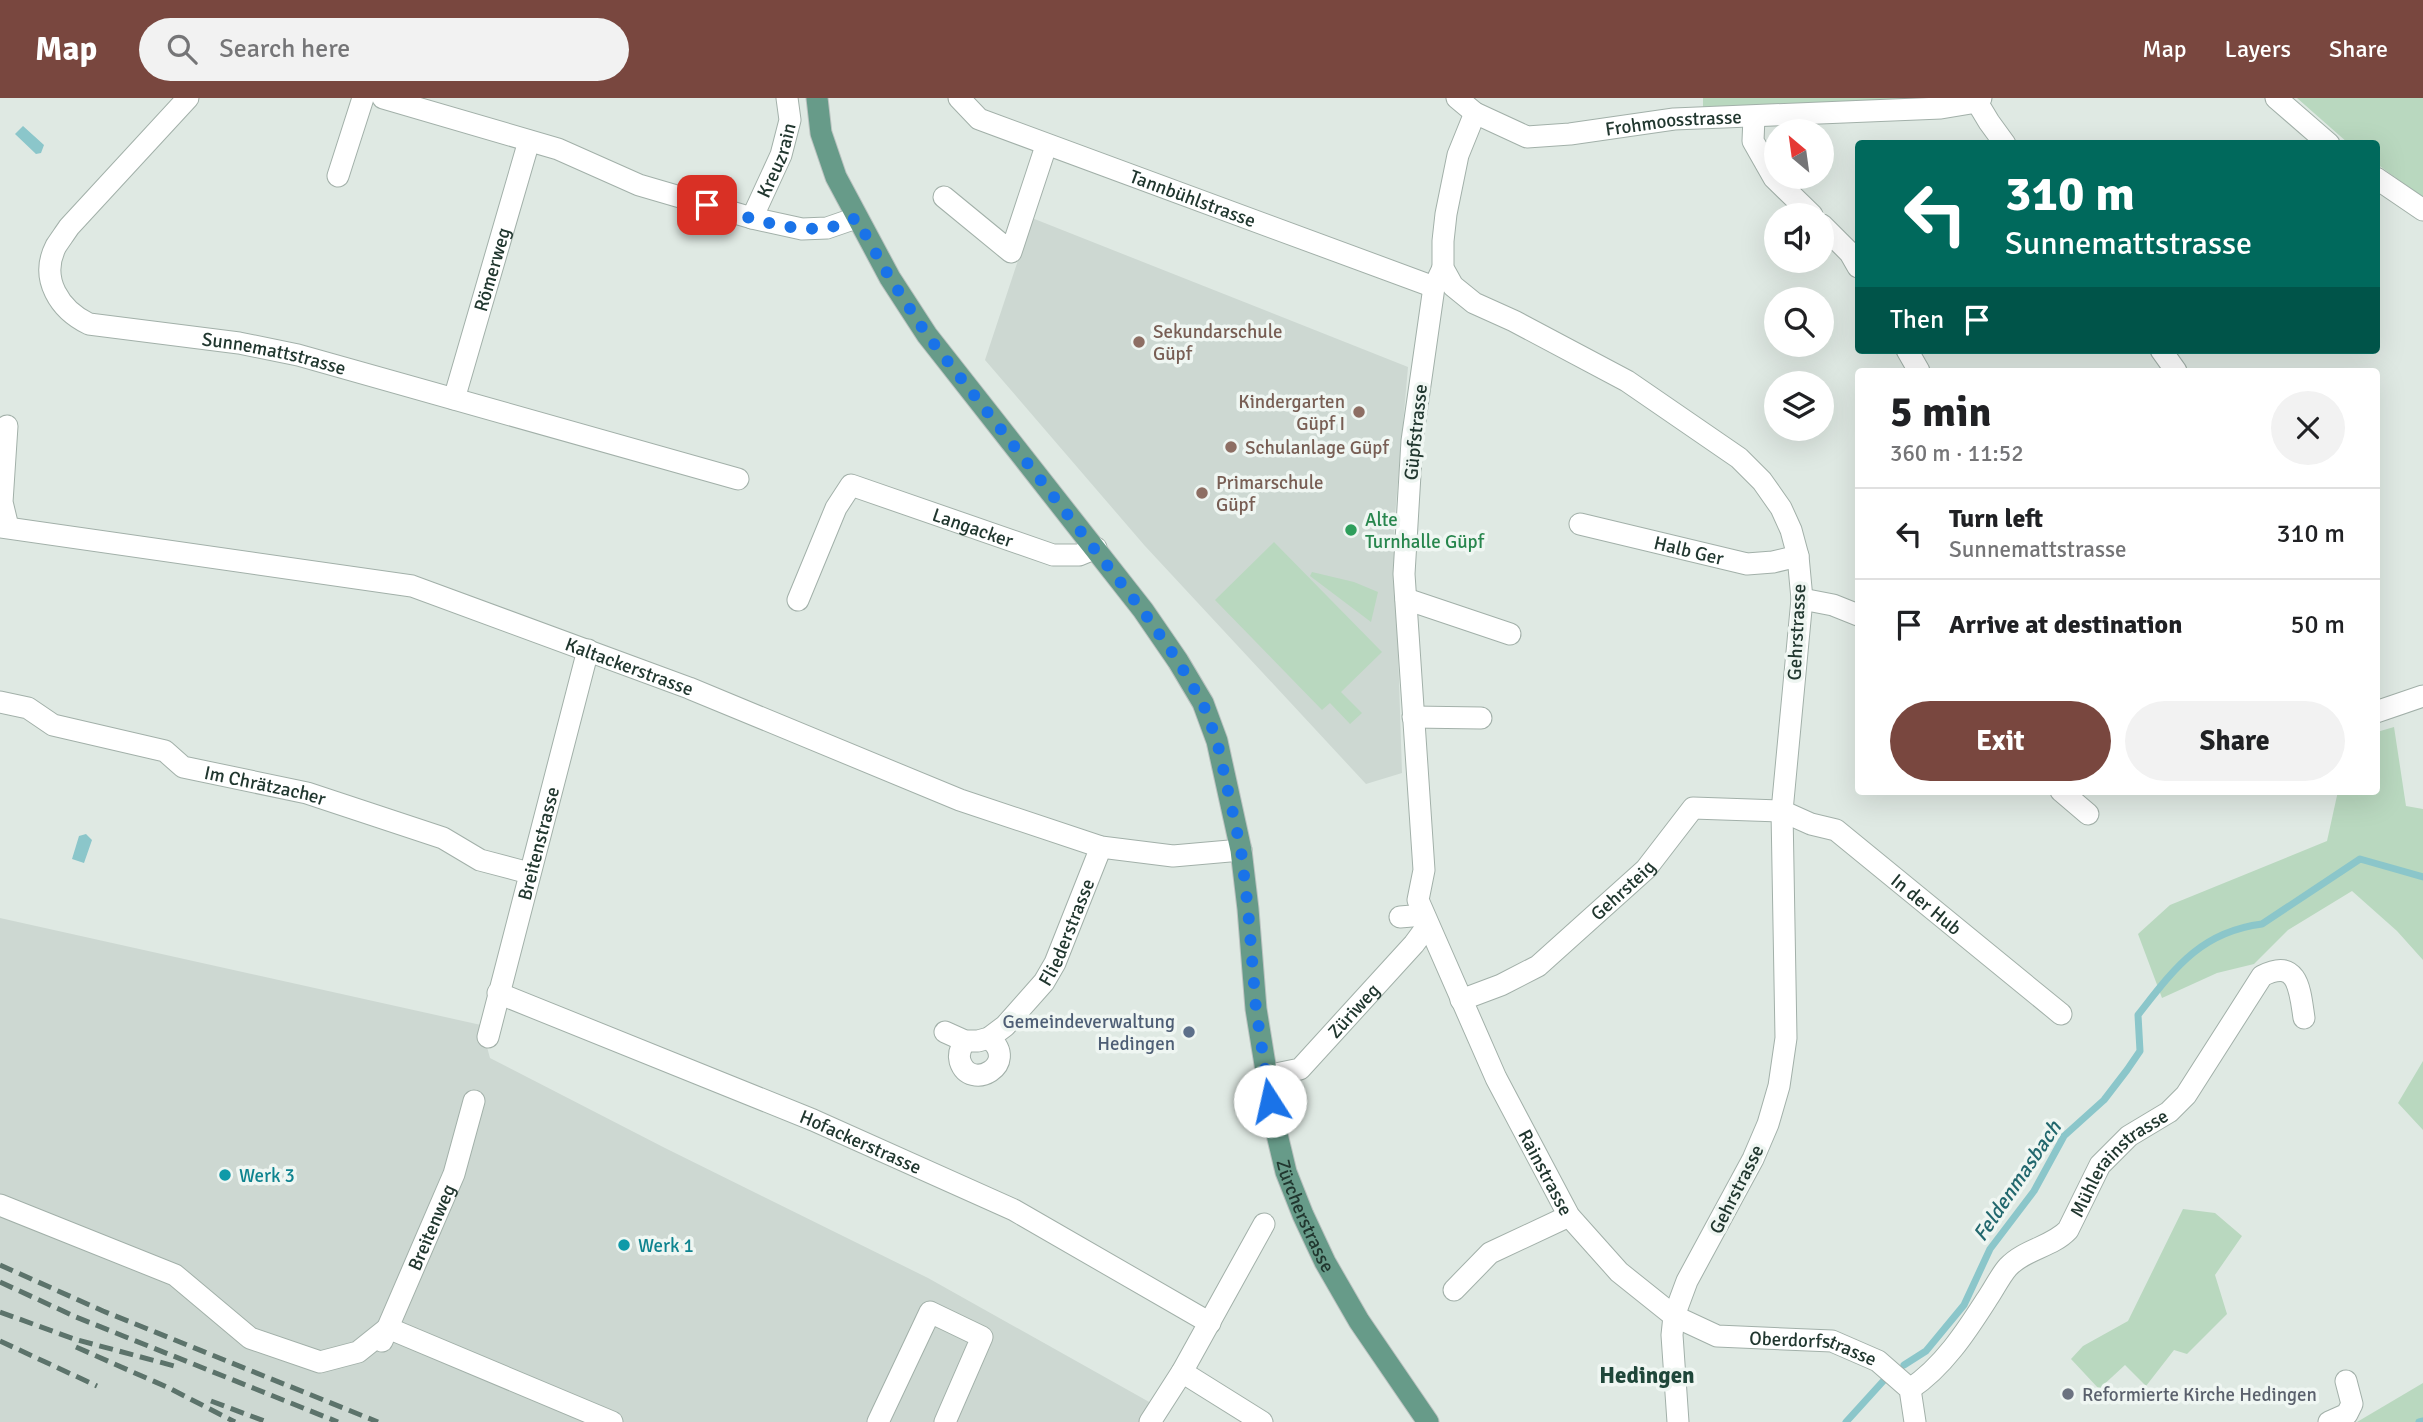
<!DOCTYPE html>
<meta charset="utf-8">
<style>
body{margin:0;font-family:Signika,sans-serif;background:#f2f2f2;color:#202124;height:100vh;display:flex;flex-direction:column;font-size:26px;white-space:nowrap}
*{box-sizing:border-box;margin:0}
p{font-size:23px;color:#757577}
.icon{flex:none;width:38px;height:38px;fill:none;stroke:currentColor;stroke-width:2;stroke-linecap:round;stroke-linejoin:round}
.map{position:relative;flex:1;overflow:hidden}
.drawer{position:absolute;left:1855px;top:270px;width:525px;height:427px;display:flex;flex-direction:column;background:#fff;border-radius:7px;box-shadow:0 7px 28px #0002}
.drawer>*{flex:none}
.guide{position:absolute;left:1855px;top:42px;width:525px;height:214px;border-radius:7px;box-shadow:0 7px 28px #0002;background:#00695c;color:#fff;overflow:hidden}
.needle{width:46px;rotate:331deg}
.buttons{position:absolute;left:1764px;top:21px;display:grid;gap:14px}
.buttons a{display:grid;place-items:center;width:70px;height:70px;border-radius:50%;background:#fff;box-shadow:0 7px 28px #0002;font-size:35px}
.pin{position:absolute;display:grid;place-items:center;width:60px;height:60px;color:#fff;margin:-30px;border-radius:14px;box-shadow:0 4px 10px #0006}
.me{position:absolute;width:77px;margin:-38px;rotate:350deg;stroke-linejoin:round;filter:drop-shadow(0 0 5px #0008)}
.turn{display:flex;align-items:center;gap:24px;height:147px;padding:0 35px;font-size:32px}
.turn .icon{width:91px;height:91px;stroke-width:2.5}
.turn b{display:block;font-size:49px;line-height:60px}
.then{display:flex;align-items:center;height:66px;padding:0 35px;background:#0003;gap:14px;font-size:26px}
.round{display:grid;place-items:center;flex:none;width:74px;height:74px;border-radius:37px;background:#f2f2f2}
.head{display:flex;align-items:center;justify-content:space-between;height:119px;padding:0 35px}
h1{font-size:42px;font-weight:800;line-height:52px}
.action{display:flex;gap:14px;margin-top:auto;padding:14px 35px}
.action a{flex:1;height:80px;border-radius:42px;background:#79473f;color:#fff;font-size:28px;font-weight:800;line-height:80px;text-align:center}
.action a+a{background:#f2f2f2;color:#202124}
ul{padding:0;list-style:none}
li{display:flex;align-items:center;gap:21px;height:91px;padding:0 35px;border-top:2px solid #e0e0e0}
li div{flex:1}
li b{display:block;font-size:26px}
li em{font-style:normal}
header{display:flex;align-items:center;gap:42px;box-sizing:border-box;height:98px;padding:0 35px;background:#79473f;color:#fff}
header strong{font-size:33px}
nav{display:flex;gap:38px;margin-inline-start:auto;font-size:24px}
.search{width:490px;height:63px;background:#f2f2f2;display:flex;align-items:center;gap:18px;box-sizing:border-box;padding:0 24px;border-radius:38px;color:#757577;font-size:26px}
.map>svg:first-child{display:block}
.built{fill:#cdd8d2}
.green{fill:#b9d8bf}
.water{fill:#8bc6ca}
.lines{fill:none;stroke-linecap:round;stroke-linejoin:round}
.stream{stroke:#8bc6ca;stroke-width:7}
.minor-casing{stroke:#a2b0a9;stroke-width:23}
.major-casing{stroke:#bcc3c1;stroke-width:23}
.minor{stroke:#fff;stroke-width:21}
.major{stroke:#679b89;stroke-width:21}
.rail{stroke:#5c736b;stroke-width:5;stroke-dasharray:14 7;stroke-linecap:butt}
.route{stroke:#1a73e8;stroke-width:12;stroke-dasharray:0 21.6}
.education-dot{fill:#8d6e63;stroke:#eff6f2;stroke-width:2.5}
.leisure-dot{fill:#2e9e5b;stroke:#eff6f2;stroke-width:2.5}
.service-dot{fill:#5c6f8a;stroke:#eff6f2;stroke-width:2.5}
.culture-dot{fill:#0f9aa8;stroke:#eff6f2;stroke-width:2.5}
.worship-dot{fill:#6b7280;stroke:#eff6f2;stroke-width:2.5}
.labels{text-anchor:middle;stroke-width:7;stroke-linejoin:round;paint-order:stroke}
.street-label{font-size:19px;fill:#21372f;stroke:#eff6f2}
.education-label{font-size:19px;fill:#785e54;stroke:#eff6f2;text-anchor:start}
.leisure-label{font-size:19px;fill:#27864d;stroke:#eff6f2;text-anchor:start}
.service-label{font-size:19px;fill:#4e5e75;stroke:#eff6f2;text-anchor:end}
.culture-label{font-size:19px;fill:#0d838f;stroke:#eff6f2;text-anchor:start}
.worship-label{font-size:19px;fill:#5b616d;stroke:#eff6f2;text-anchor:start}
.water-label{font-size:21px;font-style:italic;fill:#21676d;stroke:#eff6f2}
.quarter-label{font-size:23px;font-weight:bold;fill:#1f473a;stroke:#eff6f2}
</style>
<header>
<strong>Map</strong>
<div class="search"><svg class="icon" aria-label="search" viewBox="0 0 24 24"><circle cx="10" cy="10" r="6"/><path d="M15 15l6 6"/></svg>Search here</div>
<nav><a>Map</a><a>Layers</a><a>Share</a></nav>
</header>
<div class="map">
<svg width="2423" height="1324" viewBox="0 0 2423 1324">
<rect width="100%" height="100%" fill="#dfe9e3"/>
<path class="built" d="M1032 120 1408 269 1394 429 1402 675 1366 686 1145 448 985 262Z
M0 820 481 927 490 960 665 1050 928 1180 1151 1305 1141 1324H0Z"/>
<path class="green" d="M1703 0H1938L1703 9Z
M2297 0H2423V100L2377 66 2376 46 2348 45Z
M1274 444 1382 554 1341 594 1362 615 1350 626 1330 605 1322 612 1215 502Z
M1312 474 1354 484 1378 494 1371 524 1310 478Z
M2394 629 2406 708 2423 711V862L2397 833 2352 793 2288 832 2254 866 2217 875 2162 900 2138 836 2170 807 2327 743 2338 693H2376L2377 634Z
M2423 963V1032L2398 1005Z
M2183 1111 2215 1115 2242 1138 2215 1177 2227 1216 2187 1256 2174 1252 2146 1288 2125 1267 2099 1291 2071 1261 2083 1248 2128 1223Z
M2423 1285V1324H2357Z"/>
<path class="water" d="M23 28 44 47 41 55 36 56 15 36Z
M86 736 92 742 84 765 72 761 79 738Z"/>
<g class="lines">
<path class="stream" d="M1904 1267 1926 1253 1964 1207 1990 1151 2034 1093 2064 1038 2104 1002 2127 972 2140 953 2138 917C2174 871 2200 834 2262 826L2360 761 2423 779
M1846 1324 1886 1280
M2419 1324 2423 1323"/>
<defs>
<g id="minor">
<path id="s1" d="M188 0 69 129C65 135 60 142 56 148 39 181 60 212 89 226L239 245 298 257 738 381"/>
<path d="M383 0 558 51 639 87 752 120 802 131 827 130 856 120"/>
<path id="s2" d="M959 0 979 21 1434 189"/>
<path id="s3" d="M1457 0 1475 15 1527 39 1570 36 1674 21 1941 10 1977 4 1981 0"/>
<path d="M2276 0 2329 46"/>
<path d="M1977 4 1989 24 2005 46"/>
<path d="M1475 15 1458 57 1446 116 1443 143V170L1453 188 1474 205 1514 223 1627 283 1739 360 1762 383 1781 410 1791 432 1798 458 1802 501 1782 713 1786 940 1779 988 1768 1026 1753 1061 1687 1183 1674 1218 1672 1237 1678 1324"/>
<path d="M1754 19 1753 43 1774 80 1812 117"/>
<path d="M338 78 363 0"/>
<path d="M2376 80 2423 112"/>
<path d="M944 99 1011 154 1046 48"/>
<path id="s4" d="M752 120 781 57 790 22 787 0"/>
<path d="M1822 127 1850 155 1858 169"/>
<path id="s5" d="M1443 170 1434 189 1412 343 1404 476 1424 772 1418 802 1496 980 1569 1118 1619 1174 1674 1218 1717 1238 1832 1243 1878 1263 1910 1291 1915 1324"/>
<path d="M1907 252 1919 273"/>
<path d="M2161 252 2176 273"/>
<path id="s6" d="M454 301 529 43"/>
<path d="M7 328 2 404 8 429"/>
<path id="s7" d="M1580 426 1747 466 1773 464 1798 458"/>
<path id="s8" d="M0 429 412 488 689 590 960 702 1101 749 1173 758 1241 752"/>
<path d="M1406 501 1510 536"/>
<path d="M1802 501 1833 507 1858 517"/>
<path id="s9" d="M798 502 836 410 851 387 1053 457H1079L1096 450"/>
<path id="s10" d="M0 604 28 610 53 627 165 653 183 669 307 695 443 740 480 762 529 775"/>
<path d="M2376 614 2423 598"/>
<path d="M1413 619 1481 620"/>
<path d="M2061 693 2088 716"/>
<path d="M1400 819 1424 817"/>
<path id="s11" d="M498 895 813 1022 1014 1112 1210 1225"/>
<path id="s12" d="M1461 902 1501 887 1538 868 1646 771 1693 710 1782 713 1811 726 1836 732 2061 916"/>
<path id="s13" d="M945 934 965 943H978L989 940 1005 928 1044 884 1055 865 1101 749"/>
<path id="s14" d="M488 939 588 552"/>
<path d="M965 943C961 949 958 956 960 963 970 995 1021 966 989 940"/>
<path id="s15" d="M1266 978 1300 971 1414 846 1428 827"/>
<path d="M0 1107 175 1177 250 1240 320 1264 358 1254 388 1230 612 1324"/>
<path d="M1454 1192 1490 1155 1569 1118"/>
<path id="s16" d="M382 1243 454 1076 474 1003"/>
<path d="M1182 1274 1262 1324"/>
<path id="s17" d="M1910 1291C1943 1269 1966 1234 1987 1201 1994 1191 2000 1178 2008 1169 2025 1151 2052 1149 2068 1132L2100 1067 2129 1038 2169 1014 2186 997 2262 878C2299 859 2300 894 2304 920"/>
<path d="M878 1324 930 1214 982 1239 945 1324"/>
<path d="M1150 1324 1182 1274 1264 1126"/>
<path d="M2329 1324 2347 1316 2352 1306 2346 1283"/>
</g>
<g id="major">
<path id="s18" d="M817 0 821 35 836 79 890 180 927 237 1143 512 1178 563 1203 605 1217 643 1241 752 1248 811 1256 911 1275 1028 1286 1074 1303 1117 1325 1164 1359 1223 1428 1324"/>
</g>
</defs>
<use href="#minor" class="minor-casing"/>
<use href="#major" class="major-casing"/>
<use href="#minor" class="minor"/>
<use href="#major" class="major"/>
<path class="rail" d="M0 1167 103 1213 378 1324
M0 1184 76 1219 338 1324
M0 1214 74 1241 178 1269
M0 1243 97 1288
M76 1249 169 1290 235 1324
M211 1303 267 1324"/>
</g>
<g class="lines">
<path class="route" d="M707 107C744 118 786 134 825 130 835 129 846 124 856 120L890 180 927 237 1143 513 1178 563 1203 606 1217 643 1241 752 1248 811 1256 911 1270 1003"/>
</g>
<g class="education-dot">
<circle cx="1139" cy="244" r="7"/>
<circle cx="1359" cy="314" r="7"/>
<circle cx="1231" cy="349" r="7"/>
<circle cx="1202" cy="395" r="7"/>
</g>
<circle class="leisure-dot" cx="1351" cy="432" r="7"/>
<circle class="service-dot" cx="1189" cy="934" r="7"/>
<g class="culture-dot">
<circle cx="225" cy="1077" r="7"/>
<circle cx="624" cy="1147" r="7"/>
</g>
<circle class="worship-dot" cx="2068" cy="1296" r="7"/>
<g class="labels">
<g class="street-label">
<text dy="7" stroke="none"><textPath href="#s3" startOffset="228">Frohmoosstrasse</textPath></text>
<text dy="7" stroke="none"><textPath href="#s4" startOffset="63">Kreuzrain</textPath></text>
<text dy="7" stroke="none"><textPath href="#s2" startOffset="257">Tannbühlstrasse</textPath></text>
<text dy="7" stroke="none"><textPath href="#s6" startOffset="135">Römerweg</textPath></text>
<text dy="7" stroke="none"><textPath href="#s1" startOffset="481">Sunnemattstrasse</textPath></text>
<text transform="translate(1415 334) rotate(-84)" y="7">Güpfstrasse</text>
<text dy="7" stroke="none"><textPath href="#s9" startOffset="256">Langacker</textPath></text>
<text dy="7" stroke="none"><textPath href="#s7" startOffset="112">Halb Ger</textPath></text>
<text transform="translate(1796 534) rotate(-87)" y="7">Gehrstrasse</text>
<text dy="7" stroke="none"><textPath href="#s8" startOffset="648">Kaltackerstrasse</textPath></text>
<text dy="7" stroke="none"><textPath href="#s10" startOffset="282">Im Chrätzacher</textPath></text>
<text dy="7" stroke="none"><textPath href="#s14" startOffset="200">Breitenstrasse</textPath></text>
<text dy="7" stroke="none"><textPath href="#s12" startOffset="198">Gehrsteig</textPath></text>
<text dy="7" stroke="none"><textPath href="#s12" startOffset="570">In der Hub</textPath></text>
<text dy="7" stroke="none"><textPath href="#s13" startOffset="180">Fliederstrasse</textPath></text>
<text dy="7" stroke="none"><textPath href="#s15" startOffset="114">Züriweg</textPath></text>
<text dy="7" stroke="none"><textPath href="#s11" startOffset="392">Hofackerstrasse</textPath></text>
<text dy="7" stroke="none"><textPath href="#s17" startOffset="315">Mühlerainstrasse</textPath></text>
<text dy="7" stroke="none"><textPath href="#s5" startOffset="938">Rainstrasse</textPath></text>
<text transform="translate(1736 1091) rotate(-63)" y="7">Gehrstrasse</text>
<text dy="7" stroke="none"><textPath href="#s18" startOffset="1250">Zürcherstrasse</textPath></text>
<text dy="7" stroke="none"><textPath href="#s16" startOffset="124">Breitenweg</textPath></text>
<text dy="7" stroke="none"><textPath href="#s5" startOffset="1278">Oberdorfstrasse</textPath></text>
</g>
<g class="education-label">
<text x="1153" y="240">Sekundarschule<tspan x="1153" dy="22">Güpf</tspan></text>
<text x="1345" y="310" text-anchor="end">Kindergarten<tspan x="1345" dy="22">Güpf I</tspan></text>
<text x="1245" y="356">Schulanlage Güpf</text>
<text x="1216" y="391">Primarschule<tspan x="1216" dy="22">Güpf</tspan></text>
</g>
<g class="leisure-label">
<text x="1365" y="428">Alte<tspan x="1365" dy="22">Turnhalle Güpf</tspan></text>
</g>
<g class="service-label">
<text x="1175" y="930">Gemeindeverwaltung<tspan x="1175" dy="22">Hedingen</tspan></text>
</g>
<g class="culture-label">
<text x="239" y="1084">Werk 3</text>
<text x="638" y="1154">Werk 1</text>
</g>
<g class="worship-label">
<text x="2082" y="1303">Reformierte Kirche Hedingen</text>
</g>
<g class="water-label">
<text transform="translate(2017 1083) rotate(-56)" y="7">Feldenmasbach</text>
</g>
<g class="quarter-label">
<text x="1647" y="1285">Hedingen</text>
</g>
</g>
</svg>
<div class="buttons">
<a><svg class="needle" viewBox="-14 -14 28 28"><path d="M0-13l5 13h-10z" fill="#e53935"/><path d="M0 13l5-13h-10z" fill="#757577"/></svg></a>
<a><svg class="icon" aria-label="sound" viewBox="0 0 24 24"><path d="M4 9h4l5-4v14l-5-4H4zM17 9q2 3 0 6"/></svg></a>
<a><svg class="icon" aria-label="search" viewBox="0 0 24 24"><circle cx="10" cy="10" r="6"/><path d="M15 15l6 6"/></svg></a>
<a><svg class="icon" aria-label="layers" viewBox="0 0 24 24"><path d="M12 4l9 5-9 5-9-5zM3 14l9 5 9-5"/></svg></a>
</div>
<div class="pin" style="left:707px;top:107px;background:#d93025"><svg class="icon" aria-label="arrive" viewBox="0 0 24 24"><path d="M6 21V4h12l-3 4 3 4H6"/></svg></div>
<svg class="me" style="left:1270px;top:1003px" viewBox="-20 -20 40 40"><circle r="19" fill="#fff"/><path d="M0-13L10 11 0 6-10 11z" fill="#1a73e8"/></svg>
<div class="guide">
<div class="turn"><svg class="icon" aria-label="left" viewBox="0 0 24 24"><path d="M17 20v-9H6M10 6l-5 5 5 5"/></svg><div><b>310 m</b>Sunnemattstrasse</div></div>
<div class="then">Then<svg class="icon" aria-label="arrive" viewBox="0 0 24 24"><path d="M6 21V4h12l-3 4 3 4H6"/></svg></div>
</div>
<section class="drawer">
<div class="head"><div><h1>5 min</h1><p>360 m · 11:52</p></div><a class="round"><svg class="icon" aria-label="close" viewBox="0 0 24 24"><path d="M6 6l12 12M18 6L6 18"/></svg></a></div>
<ul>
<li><svg class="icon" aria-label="left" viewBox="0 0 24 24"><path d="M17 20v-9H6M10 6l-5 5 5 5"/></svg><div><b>Turn left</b><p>Sunnemattstrasse</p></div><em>310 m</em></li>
<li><svg class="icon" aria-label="arrive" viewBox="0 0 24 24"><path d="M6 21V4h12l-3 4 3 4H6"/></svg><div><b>Arrive at destination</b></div><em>50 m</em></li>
</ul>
<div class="action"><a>Exit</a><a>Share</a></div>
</section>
</div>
